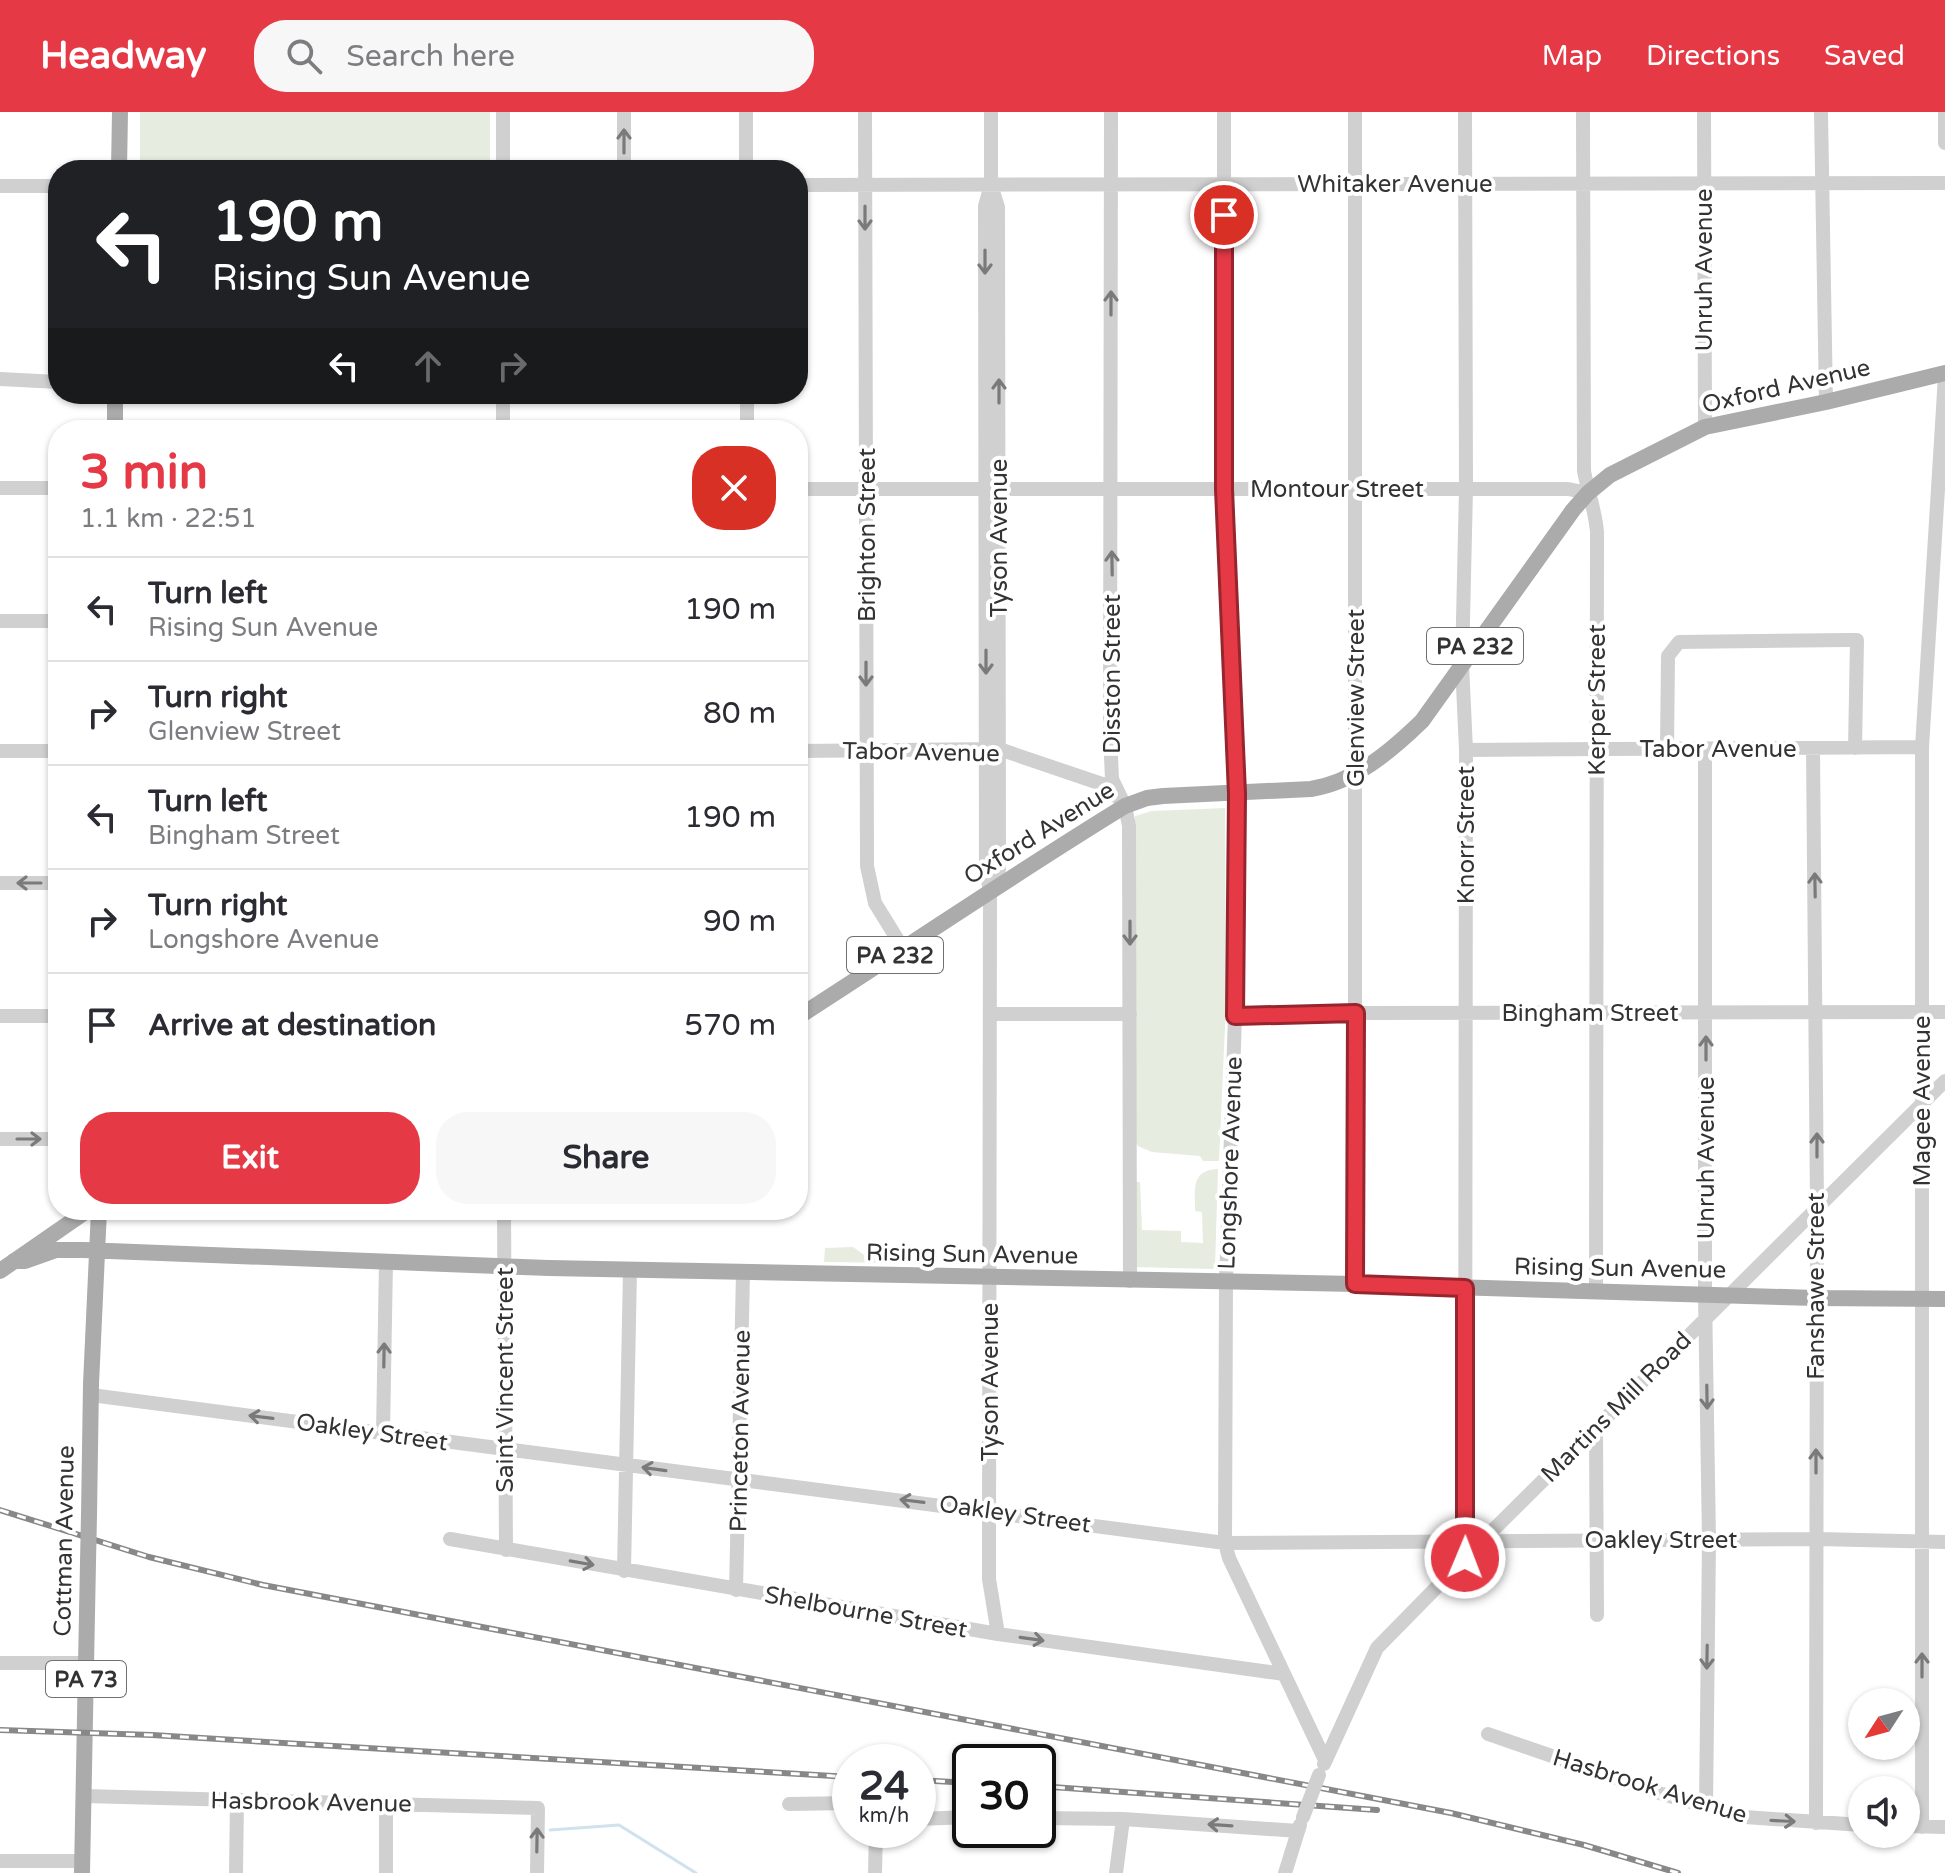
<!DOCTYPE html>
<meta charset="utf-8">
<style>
body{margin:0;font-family:"Varela Round",sans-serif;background:#f7f7f7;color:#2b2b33;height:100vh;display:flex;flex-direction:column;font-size:30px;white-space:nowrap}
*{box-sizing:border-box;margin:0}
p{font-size:26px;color:#7c7c81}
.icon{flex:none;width:44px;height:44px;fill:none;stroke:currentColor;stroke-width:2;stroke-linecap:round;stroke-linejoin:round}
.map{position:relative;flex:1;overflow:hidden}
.side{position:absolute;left:48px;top:308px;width:760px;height:800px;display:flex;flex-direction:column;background:#fff;border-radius:32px;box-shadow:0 2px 6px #0004}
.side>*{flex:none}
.banner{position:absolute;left:48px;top:48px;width:760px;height:244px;border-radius:32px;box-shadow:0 2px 6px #0004;background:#202124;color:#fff;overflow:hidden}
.needle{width:52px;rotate:234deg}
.fabs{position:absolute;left:1848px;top:1576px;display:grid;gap:16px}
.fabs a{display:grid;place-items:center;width:72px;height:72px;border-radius:50%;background:#fff;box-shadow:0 2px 6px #0004;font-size:40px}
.speed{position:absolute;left:832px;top:1632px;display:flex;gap:16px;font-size:40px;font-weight:700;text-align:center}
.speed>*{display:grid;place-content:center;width:104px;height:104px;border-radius:50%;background:#fff;box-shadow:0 2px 6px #0004;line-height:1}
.speed small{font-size:20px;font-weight:400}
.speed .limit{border:4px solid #111;border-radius:12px;background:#fff;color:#111}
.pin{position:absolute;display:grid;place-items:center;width:68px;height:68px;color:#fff;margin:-34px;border:4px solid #fff;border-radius:50%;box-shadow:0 2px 8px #0007}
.me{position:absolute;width:88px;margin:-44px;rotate:1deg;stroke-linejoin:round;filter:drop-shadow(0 0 6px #0008)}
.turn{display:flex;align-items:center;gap:28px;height:168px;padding:0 32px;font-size:36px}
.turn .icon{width:104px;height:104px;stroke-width:2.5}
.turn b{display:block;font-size:56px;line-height:68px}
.lanes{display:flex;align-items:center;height:76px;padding:0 32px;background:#0003;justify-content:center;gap:40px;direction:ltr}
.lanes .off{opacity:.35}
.round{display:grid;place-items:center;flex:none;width:84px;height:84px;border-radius:32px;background:#f7f7f7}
.summary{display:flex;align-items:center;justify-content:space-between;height:136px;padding:0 32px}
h1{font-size:48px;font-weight:700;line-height:60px;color:#e63946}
.button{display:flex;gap:16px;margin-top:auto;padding:16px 32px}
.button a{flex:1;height:92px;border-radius:32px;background:#e63946;color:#fff;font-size:32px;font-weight:700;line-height:92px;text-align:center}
.button a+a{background:#f7f7f7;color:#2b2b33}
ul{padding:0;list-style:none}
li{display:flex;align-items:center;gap:24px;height:104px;padding:0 32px;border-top:2px solid #e1e1e2}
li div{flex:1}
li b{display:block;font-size:30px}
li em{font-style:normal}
header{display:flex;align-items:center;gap:48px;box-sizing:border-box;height:112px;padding:0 40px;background:#e63946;color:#fff}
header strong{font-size:38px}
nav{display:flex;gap:44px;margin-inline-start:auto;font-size:28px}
.search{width:560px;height:72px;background:#f7f7f7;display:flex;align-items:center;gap:20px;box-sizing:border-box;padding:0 28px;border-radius:32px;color:#7c7c81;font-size:30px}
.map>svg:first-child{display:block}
.green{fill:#e6ecdf}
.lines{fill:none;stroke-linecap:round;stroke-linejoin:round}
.stream{stroke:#cfe2ee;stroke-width:3}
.minor{stroke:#d0d0d0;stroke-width:14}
.major{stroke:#ababab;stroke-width:16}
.rail-casing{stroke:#888;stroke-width:6}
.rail{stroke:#fff;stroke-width:3;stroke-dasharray:9;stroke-linecap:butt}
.minor-bridge{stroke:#d0d0d0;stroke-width:14}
.major-bridge{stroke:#ababab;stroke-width:16}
.oneway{stroke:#7a7a7a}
.route-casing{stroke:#96252e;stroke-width:20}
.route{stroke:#e63946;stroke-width:14}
.labels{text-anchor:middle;stroke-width:8;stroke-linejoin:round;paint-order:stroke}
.shield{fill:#fff;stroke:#707070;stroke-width:2}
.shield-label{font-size:22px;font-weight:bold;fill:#333}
.street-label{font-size:24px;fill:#333;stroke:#fff}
</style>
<header>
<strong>Headway</strong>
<div class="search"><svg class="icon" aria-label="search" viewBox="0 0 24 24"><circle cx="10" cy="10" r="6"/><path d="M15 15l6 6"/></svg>Search here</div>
<nav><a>Map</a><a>Directions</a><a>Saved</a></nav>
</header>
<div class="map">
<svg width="1945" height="1761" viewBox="0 0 1945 1761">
<rect width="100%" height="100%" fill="#fff"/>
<path class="green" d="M140 0H490V54L487 57 143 58 140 54Z
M1225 696 1226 892 1219 1049H1203L1200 1044 1152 1040 1138 1034 1135 1029V704L1152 699Z
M1218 1057 1215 1154 1213 1157 1134 1155V1070H1140L1142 1118 1181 1119V1130L1203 1131 1202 1100 1195 1099C1195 1077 1191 1058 1218 1057Z
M853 1135 867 1145 911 1146 913 1151 824 1150 825 1136Z"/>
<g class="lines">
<path class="stream" d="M550 1718 619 1713 696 1761"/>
<path class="minor" d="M503 0V58
M624 0V58
M746 0V58
M865 0 867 754 875 791 904 838
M991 0V73L985 94 986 761 990 778 989 1433V1467L998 1522
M1111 0 1110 622 1112 667 1125 694 1129 714 1130 1169
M1224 0V377L1237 682 1235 904 1226 1170 1225 1431 1229 1446 1325 1648
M1355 0V1172
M1465 0 1466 377 1462 552 1466 638 1465 1446
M1583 0 1584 359C1588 380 1595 397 1597 420L1596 1179
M1704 0 1705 315
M1821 0 1826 290
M1945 0V31
M798 73 1945 71
M0 74H58
M0 267 58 270
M503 282V318
M747 282V318
M0 376H58
M798 377H1568L1588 381
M0 509H58
M1667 636 1668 544 1679 530 1849 528H1857L1855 636
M1705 637V1182L1709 1429 1706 1695
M1813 637 1817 1094 1816 1711
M1466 638 1922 635
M0 639H58
M798 639 999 637 1102 672 1112 678 1117 685
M0 771H58
M990 777 999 757 998 95 991 73
M990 902H1130
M0 904H58
M1235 904 1356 901 1945 900
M0 1027H58
M504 1098 506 1438
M91 1283 1225 1431 1817 1427 1945 1430
M1596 1316 1597 1503
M383 1321 386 1150
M450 1427 998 1522 1284 1562
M624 1459 630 1158
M736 1478 743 1161
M0 1551H86
M1488 1622 1662 1682 1745 1705 1862 1713
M1324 1652 1377 1536 1481 1430 1945 969
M84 1684 538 1696 537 1761
M789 1692 850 1691
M1038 1706 1123 1707 1298 1719
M918 1707 970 1705
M1906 1714 1945 1715
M1922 1715V635L1945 264
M0 1749H82
M236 1761 237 1688
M386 1761V1692
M875 1761 876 1718
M1116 1761 1123 1707
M1285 1761 1300 1713"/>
<path class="major" d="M119 58 120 0
M115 318V282
M798 905C907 835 1014 762 1125 694L1147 686 1163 684 1311 677C1355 670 1391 639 1422 609L1573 398 1588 381 1610 363 1705 315 1826 290 1945 261
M14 1149H25L56 1138H84L549 1156 1355 1172 1815 1186 1945 1187
M0 1159 88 1098
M89 1403 91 1272 99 1098
M82 1761 88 1450"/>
<defs>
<path id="rail" d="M0 1398 149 1445 263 1473 1451 1701 1584 1733 1678 1761
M0 1618 152 1623 850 1665
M918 1668 970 1671
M1038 1674 1377 1698"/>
</defs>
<use href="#rail" class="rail-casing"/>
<use href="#rail" class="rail"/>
<path class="minor-bridge" d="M1303 1705 1319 1663"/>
<path class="major-bridge" d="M88 1450 89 1403"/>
</g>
<defs><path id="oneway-shaft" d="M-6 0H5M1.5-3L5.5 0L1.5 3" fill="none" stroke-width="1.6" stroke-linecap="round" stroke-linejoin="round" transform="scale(2)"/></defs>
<g class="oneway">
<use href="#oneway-shaft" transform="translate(624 29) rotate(-90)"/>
<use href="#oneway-shaft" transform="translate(865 106) rotate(90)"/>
<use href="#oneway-shaft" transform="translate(985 150) rotate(90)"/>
<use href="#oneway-shaft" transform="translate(1111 191) rotate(-90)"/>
<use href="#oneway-shaft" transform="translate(999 279) rotate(-90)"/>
<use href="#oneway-shaft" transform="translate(1112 451) rotate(-91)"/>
<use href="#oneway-shaft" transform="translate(986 550) rotate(90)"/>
<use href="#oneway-shaft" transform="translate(866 562) rotate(90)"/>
<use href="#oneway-shaft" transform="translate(29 771) rotate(180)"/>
<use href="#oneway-shaft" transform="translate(1815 773) rotate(-91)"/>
<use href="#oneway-shaft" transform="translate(1130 821) rotate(90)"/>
<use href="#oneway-shaft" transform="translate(1706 936) rotate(-90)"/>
<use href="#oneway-shaft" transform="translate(29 1027)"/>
<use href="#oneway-shaft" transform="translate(1817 1033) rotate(-90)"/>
<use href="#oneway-shaft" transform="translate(384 1243) rotate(-89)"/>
<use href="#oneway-shaft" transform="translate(1707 1285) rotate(89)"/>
<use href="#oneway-shaft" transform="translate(261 1305) rotate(-173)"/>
<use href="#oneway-shaft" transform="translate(1816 1349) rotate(-90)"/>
<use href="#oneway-shaft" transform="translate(654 1357) rotate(-172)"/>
<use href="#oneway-shaft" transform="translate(912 1389) rotate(-173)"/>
<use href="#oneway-shaft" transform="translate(582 1451) rotate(10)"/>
<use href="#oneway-shaft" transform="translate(1032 1527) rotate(8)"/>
<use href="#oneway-shaft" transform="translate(1707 1545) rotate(91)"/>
<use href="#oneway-shaft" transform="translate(1922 1553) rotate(-90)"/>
<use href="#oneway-shaft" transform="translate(1783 1709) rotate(3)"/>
<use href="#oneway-shaft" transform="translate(1220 1713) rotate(-176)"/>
<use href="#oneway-shaft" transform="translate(537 1728) rotate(-89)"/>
</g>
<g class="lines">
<defs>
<path id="route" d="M1224 103V377L1237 682 1235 904 1356 901 1355 1172 1465 1176V1446"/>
</defs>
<use href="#route" class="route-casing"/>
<use href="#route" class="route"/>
</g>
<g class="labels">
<g class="shield">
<rect x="1427" y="516" width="96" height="36" rx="6"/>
<rect x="847" y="825" width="96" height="36" rx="6"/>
<rect x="46" y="1549" width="80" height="36" rx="6"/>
</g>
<g class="shield-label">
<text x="1475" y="542">PA 232</text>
<text x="895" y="851">PA 232</text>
<text x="86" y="1575">PA 73</text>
</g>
<g class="street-label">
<text x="1395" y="80">Whitaker Avenue</text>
<text transform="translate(1704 158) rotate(-90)" y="8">Unruh Avenue</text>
<text transform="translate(1786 274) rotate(-13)" y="8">Oxford Avenue</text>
<text x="1337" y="385">Montour Street</text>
<text transform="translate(867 423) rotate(-90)" y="8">Brighton Street</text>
<text transform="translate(999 426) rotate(-90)" y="8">Tyson Avenue</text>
<text transform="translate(1112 562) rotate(-90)" y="8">Disston Street</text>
<text transform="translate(1356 586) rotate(-90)" y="8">Glenview Street</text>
<text transform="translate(1597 588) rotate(-90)" y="8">Kerper Street</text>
<text x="1718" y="645">Tabor Avenue</text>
<text transform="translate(921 640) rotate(1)" y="8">Tabor Avenue</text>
<text transform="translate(1039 721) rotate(-32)" y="8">Oxford Avenue</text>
<text transform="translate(1466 723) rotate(-90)" y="8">Knorr Street</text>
<text x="1590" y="909">Bingham Street</text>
<text transform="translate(1922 989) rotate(-90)" y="8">Magee Avenue</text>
<text transform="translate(1706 1046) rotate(-90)" y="8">Unruh Avenue</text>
<text transform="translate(1230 1051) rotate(-88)" y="8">Longshore Avenue</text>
<text transform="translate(972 1142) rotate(1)" y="8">Rising Sun Avenue</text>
<text transform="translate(1620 1156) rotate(1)" y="8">Rising Sun Avenue</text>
<text transform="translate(1816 1174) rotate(-90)" y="8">Fanshawe Street</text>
<text transform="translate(505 1268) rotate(-90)" y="8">Saint Vincent Street</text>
<text transform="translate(990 1270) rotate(-90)" y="8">Tyson Avenue</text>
<text transform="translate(1616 1295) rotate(-45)" y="8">Martins Mill Road</text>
<text transform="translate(740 1319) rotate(-89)" y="8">Princeton Avenue</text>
<text transform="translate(372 1320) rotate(8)" y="8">Oakley Street</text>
<text transform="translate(1015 1402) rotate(8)" y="8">Oakley Street</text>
<text x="1661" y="1436">Oakley Street</text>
<text transform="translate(64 1429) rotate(-89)" y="8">Cottman Avenue</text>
<text transform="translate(866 1500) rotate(10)" y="8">Shelbourne Street</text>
<text transform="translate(1650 1674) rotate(17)" y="8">Hasbrook Avenue</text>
<text transform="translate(311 1690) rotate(1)" y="8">Hasbrook Avenue</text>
</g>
</g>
</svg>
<div class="fabs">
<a><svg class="needle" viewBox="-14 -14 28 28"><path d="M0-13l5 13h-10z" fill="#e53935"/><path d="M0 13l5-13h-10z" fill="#7c7c81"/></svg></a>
<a><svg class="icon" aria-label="sound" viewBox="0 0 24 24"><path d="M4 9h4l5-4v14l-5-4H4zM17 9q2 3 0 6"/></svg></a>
</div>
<div class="speed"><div>24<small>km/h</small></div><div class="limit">30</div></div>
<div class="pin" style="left:1224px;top:103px;background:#d93025"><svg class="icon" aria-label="arrive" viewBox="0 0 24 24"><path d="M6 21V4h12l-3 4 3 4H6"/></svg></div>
<svg class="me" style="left:1465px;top:1446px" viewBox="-20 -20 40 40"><circle r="17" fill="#e63946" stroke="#fff" stroke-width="3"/><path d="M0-11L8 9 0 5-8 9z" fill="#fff"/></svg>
<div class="banner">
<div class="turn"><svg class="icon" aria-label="left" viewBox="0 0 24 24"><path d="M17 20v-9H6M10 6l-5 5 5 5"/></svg><div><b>190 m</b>Rising Sun Avenue</div></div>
<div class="lanes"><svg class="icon" aria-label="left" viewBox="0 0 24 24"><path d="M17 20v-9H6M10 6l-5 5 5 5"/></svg><svg class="icon off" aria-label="ahead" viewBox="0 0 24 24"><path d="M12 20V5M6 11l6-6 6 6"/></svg><svg class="icon off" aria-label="right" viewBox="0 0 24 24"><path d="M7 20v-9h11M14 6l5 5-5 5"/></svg></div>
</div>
<section class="side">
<div class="summary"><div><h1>3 min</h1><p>1.1 km · 22:51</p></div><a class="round" style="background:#d93025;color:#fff"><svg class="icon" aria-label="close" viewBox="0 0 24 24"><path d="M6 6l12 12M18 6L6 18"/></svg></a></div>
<ul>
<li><svg class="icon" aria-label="left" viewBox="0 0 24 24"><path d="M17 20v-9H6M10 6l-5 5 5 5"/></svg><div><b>Turn left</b><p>Rising Sun Avenue</p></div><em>190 m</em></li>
<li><svg class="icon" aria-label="right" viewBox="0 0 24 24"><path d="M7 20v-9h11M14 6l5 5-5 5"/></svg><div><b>Turn right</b><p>Glenview Street</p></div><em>80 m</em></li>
<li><svg class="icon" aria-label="left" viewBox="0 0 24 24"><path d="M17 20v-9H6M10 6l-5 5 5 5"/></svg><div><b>Turn left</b><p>Bingham Street</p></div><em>190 m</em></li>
<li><svg class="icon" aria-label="right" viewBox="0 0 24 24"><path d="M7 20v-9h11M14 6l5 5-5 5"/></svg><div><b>Turn right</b><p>Longshore Avenue</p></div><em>90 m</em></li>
<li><svg class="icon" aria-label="arrive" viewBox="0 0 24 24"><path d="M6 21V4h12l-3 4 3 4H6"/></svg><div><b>Arrive at destination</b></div><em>570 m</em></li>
</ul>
<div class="button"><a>Exit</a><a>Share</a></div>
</section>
</div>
